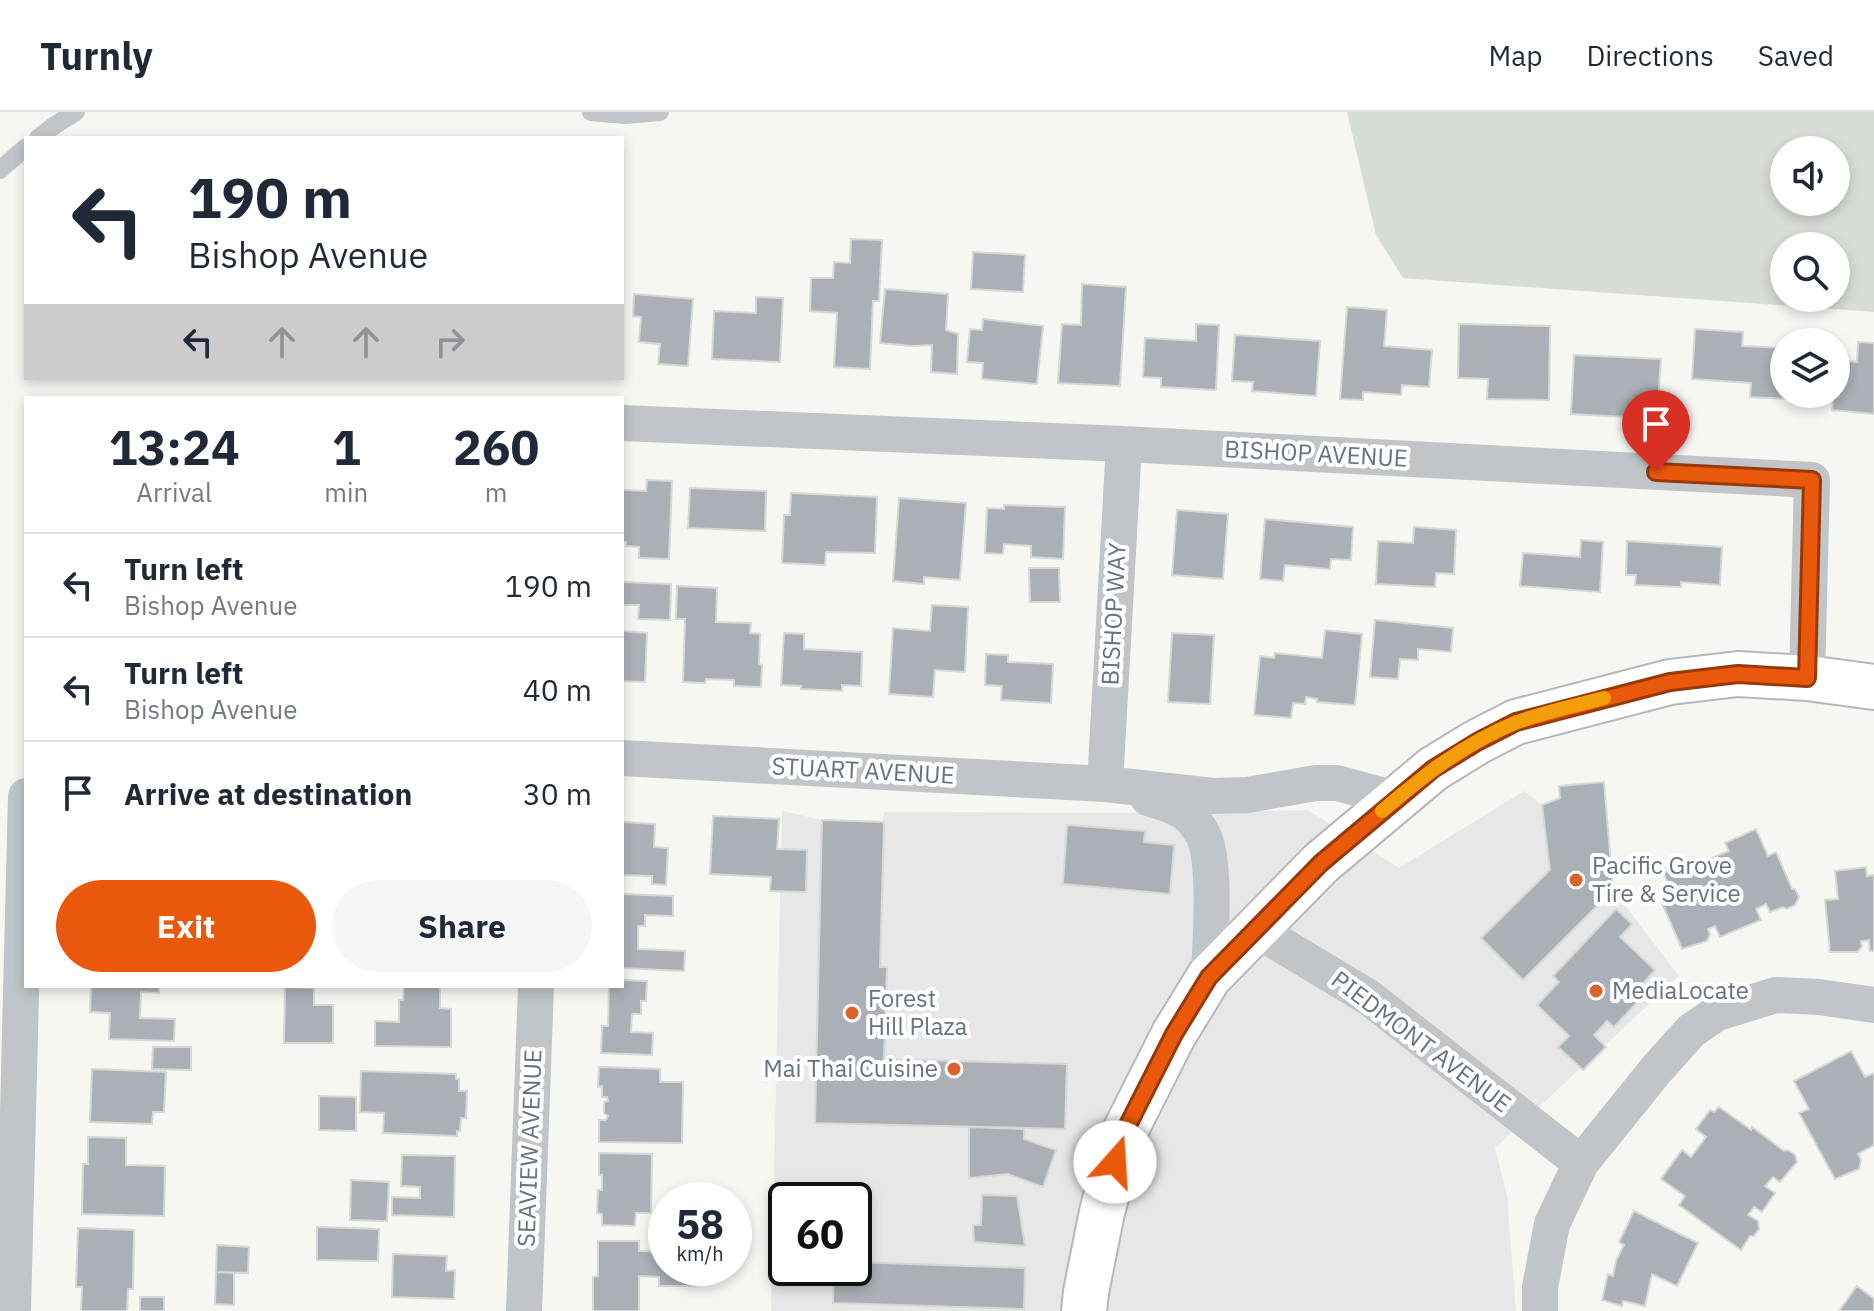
<!DOCTYPE html>
<style>
body{margin:0;font-family:"IBM Plex Sans",sans-serif;background:#f6f6f7;color:#1f2937;height:100vh;display:flex;flex-direction:column;font-size:30px;white-space:nowrap}
*{box-sizing:border-box;margin:0}
p{font-size:26px;color:#747a83}
.icon{flex:none;width:44px;height:44px;fill:none;stroke:currentColor;stroke-width:2;stroke-linecap:round;stroke-linejoin:round}
.map{position:relative;flex:1;overflow:hidden}
.panel{position:absolute;left:24px;top:284px;width:600px;height:592px;display:flex;flex-direction:column;background:#fff;border-radius:0px;box-shadow:0 4px 12px #0003}
.panel>*{flex:none}
.guide{position:absolute;left:24px;top:24px;width:600px;height:244px;border-radius:0px;box-shadow:0 4px 12px #0003;background:#fff;color:#1f2937;overflow:hidden}
.fabs{position:absolute;left:1770px;top:24px;display:grid;gap:16px}
.fabs a{display:grid;place-items:center;width:80px;height:80px;border-radius:50%;background:#fff;box-shadow:0 4px 12px #0003;font-size:40px}
.speed{position:absolute;left:648px;top:1070px;display:flex;gap:16px;font-size:40px;font-weight:700;text-align:center}
.speed>*{display:grid;place-content:center;width:104px;height:104px;border-radius:50%;background:#fff;box-shadow:0 4px 12px #0003;line-height:1}
.speed small{font-size:20px;font-weight:400}
.speed .limit{border:4px solid #111;border-radius:12px;background:#fff;color:#111}
.pin{position:absolute;display:grid;place-items:center;width:68px;height:68px;color:#fff;margin:-82px -34px;border-radius:50% 50% 50% 0;rotate:-45deg;box-shadow:0 0 8px #0007}
.pin .icon{rotate:45deg}
.me{position:absolute;width:88px;margin:-44px;rotate:19deg;stroke-linejoin:round;filter:drop-shadow(0 0 6px #0008)}
.turn{display:flex;align-items:center;gap:28px;height:168px;padding:0 32px;font-size:36px}
.turn .icon{width:104px;height:104px;stroke-width:2.5}
.turn b{display:block;font-size:56px;line-height:68px}
.lanes{display:flex;align-items:center;height:76px;padding:0 32px;background:#0003;justify-content:center;gap:40px;direction:ltr}
.lanes .off{opacity:.35}
.eta{display:flex;justify-content:space-evenly;align-items:center;height:136px;text-align:center}
.eta b{font-size:48px;font-weight:700;line-height:56px}
.action{display:flex;gap:16px;margin-top:auto;padding:16px 32px}
.action a{flex:1;height:92px;border-radius:48px;background:#ea580c;color:#fff;font-size:32px;font-weight:700;line-height:92px;text-align:center}
.action a+a{background:#f6f6f7;color:#1f2937}
ul{padding:0;list-style:none}
li{display:flex;align-items:center;gap:24px;height:104px;padding:0 32px;border-top:2px solid #e0e1e3}
li div{flex:1}
li b{display:block;font-size:30px}
li em{font-style:normal}
header{display:flex;align-items:center;gap:48px;box-sizing:border-box;height:112px;padding:0 40px;background:#fff;border-bottom:2px solid #e0e1e3}
header strong{font-size:38px}
nav{display:flex;gap:44px;margin-inline-start:auto;font-size:28px}
.map>svg:first-child{display:block}
.built{fill:#e6e7e6;fill-rule:evenodd}
.green{fill:#d7ddd4;fill-rule:evenodd}
.building{fill:#aab0b6;stroke:#d7d7d5;stroke-width:2}
.lines{fill:none;stroke-linecap:round;stroke-linejoin:round}
.primary-casing{stroke:#b4b8bc;stroke-width:48}
.lane{stroke:#c1c5c8;stroke-width:18}
.street{stroke:#c1c5c8;stroke-width:36}
.primary{stroke:#fff;stroke-width:44}
.route-casing{stroke:#983908;stroke-width:20}
.route{stroke:#ea580c;stroke-width:14}
.slow{stroke:#f59e0b;stroke-width:14}
.poi-dot{fill:#db612d;stroke:#fff;stroke-width:3}
.labels{text-anchor:middle;stroke-width:8;stroke-linejoin:round;paint-order:stroke}
.street-label{font-size:24px;fill:#667482;stroke:#fff}
.poi-label{font-size:24px;fill:#667482;stroke:#fff;text-anchor:start}
</style>
<header>
<strong>Turnly</strong>
<nav><a>Map</a><a>Directions</a><a>Saved</a></nav>
</header>
<div class="map">
<svg width="1874" height="1199" viewBox="0 0 1874 1199">
<rect width="100%" height="100%" fill="#f6f6f3"/>
<path class="built" d="M1604 670 1613 778 1679 864 1495 1036 1507 1084 1516 1199H771L782 699 822 708 883 710 884 700 1154 701 1308 698 1399 756 1524 679 1542 693ZM786 1088H854V1156H786Z"/>
<path class="green" d="M1347 0H1874V200L1403 166 1376 123ZM1784 38H1836V90H1784ZM1784 134H1836V186H1784Z"/>
<path class="building" d="M851 127 882 128 879 189H873L870 257 834 255 837 201 810 199 811 166H833L834 150 850 151Z
M973 140 1025 143 1023 180 971 177Z
M1082 172 1126 175 1120 274 1058 271 1062 212 1081 213Z
M885 177 948 182 946 218 958 222 957 262 931 260 932 233 912 234 880 231Z
M634 182 693 187 688 254 658 252 660 232 639 230 641 205 633 204Z
M756 185 783 186 780 250 712 247 714 199 756 201Z
M1347 195 1387 198 1384 234 1432 238 1429 275 1402 273 1401 283 1363 280V288L1340 287Z
M983 207 1043 214 1037 272 982 267 983 251 967 250 970 217 982 218Z
M1196 212 1219 213 1216 278 1161 275V266L1143 265 1145 226 1196 229Z
M1459 212 1550 214 1549 288 1487 287 1488 267 1458 266Z
M1695 217 1743 220 1742 234 1784 236V282H1809V288L1750 285 1751 271 1692 267Z
M1235 223 1320 229 1316 284 1252 279 1253 270 1232 269Z
M1858 230 1874 231V302L1832 298 1834 282H1836V247L1857 250Z
M1574 243 1661 247 1658 290 1644 289 1643 306 1571 302Z
M647 368 672 369 669 447 639 446V435L626 434V430H622V378L646 379Z
M690 376 766 379 765 419 688 416Z
M791 381 877 385 875 441 826 440 825 453 782 451 784 403H790Z
M899 386 966 391 960 468 924 465V472L893 469Z
M1004 393 1065 395 1063 447 1031 445V434L1004 432 1003 442 985 441 987 396 1004 397Z
M1177 398 1228 402 1223 467 1172 463Z
M1265 407 1353 415 1351 448 1331 447 1330 457 1285 453 1283 469 1260 467Z
M1414 415 1456 418 1454 462 1436 461 1435 475 1376 472 1378 429 1413 431Z
M1581 428 1603 430 1600 480 1520 474 1523 441 1580 445Z
M1627 429 1722 435 1720 473 1681 470V475L1635 473 1636 463H1626Z
M1029 456H1059L1060 490H1030Z
M622 470 671 472 670 508 638 507 639 493H622Z
M677 474 717 476 716 510 751 511 750 521 760 522 759 552 762 553 761 575 734 574V568L706 567 705 571 683 570 685 507H676Z
M932 493 968 495 965 560 935 558 933 585 889 582 893 516 930 519Z
M1375 508 1453 516 1451 540 1418 537V548L1400 547 1398 567 1370 565Z
M1325 518 1362 522 1355 593 1317 590V587L1306 585 1305 592 1293 591 1291 606 1254 603 1260 544 1274 546 1275 541 1322 546Z
M622 519 647 521 645 570 622 569Z
M784 521 804 522V537L862 540 861 574 842 573V579L801 577V574L781 573Z
M1172 521 1214 523 1210 592 1168 590Z
M986 542 1008 543V550L1053 552 1051 591 1001 588 1002 574 985 573Z
M1604 670 1613 778 1523 868 1481 826 1550 758 1542 693 1560 686 1559 674Z
M713 704 779 707 777 737 807 738 806 780 770 779 771 765 710 762Z
M822 708 884 710 880 855H887L884 947 1067 952 1065 1017 815 1011Z
M622 710 655 712 654 735 668 736 666 773 652 772V764L622 763Z
M1067 713 1145 719 1144 730 1174 733 1170 782 1063 772Z
M1756 717 1768 744 1776 740 1792 777H1795L1799 785 1795 793 1787 797 1783 795 1770 800 1766 792 1756 797 1761 808 1720 825 1715 814 1708 817 1710 822 1707 829 1682 837 1661 789 1673 784 1662 757 1691 745 1695 753 1729 739 1725 731Z
M1866 755 1867 764 1874 763V839H1870L1869 828 1861 829 1862 835 1857 840H1830L1825 788 1838 787 1835 759Z
M622 782 673 784V804L645 803V814H638V837L685 839 684 859 622 856Z
M1616 797 1632 812 1620 825 1655 858 1639 876 1645 882 1614 915 1607 909 1594 923 1606 935 1583 958 1558 935 1569 924 1537 893 1559 870 1553 864Z
M622 868 647 869 646 889H641V902H632L631 920 653 921 652 943 601 941 602 914H608L609 874H622Z
M91 874H159V881L141 880 140 906 175 907 174 929 109 927 110 901 90 900Z
M404 874H455H440V896L451 897V935L375 934V909L399 910V888H403Z
M285 875 314 876V893H333V931H284Z
M153 935H191V958L152 957Z
M1851 939 1865 965 1874 961V1033L1858 1042 1861 1048 1859 1057 1835 1067 1799 1001 1809 997 1794 969Z
M599 955 660 957V970H683L682 1031 599 1030V1008H606L608 1004 604 1001V990L608 989 607 985H602V974L598 975Z
M92 957 166 960 164 1000H153L152 1012 90 1010Z
M361 959 456 962V967H459V979H467L466 1006H461L460 1019H457V1024L383 1021 384 1001 360 1000Z
M319 984 356 985V1019L319 1018Z
M1719 995 1751 1018 1752 1015 1784 1039 1788 1038 1795 1043 1797 1050 1780 1070 1773 1065 1765 1074 1775 1081 1762 1100 1754 1095 1748 1103 1758 1109 1759 1117 1754 1124H1750L1741 1138 1679 1093 1685 1084 1661 1067 1682 1038 1691 1045 1706 1025 1696 1017 1710 998 1714 1000Z
M969 1015 1024 1017V1027L1056 1038 1043 1075 1008 1062 969 1066Z
M88 1025 126 1026V1053L165 1054 164 1104 82 1102 83 1052H88Z
M599 1041 652 1042 651 1101H636L635 1114 602 1113V1102L597 1101 598 1078H602V1063H599Z
M402 1043 455 1044 454 1105 392 1103V1085L420 1086V1075L401 1074Z
M351 1068 389 1070 387 1109 350 1108Z
M982 1083 1017 1084 1025 1134 974 1130 973 1113H981Z
M1634 1099 1698 1131 1677 1174 1652 1162 1645 1194 1623 1189 1622 1194 1602 1188 1608 1162 1613 1164 1616 1149 1624 1133 1619 1130Z
M317 1115 379 1117 378 1149 317 1148Z
M78 1116 134 1118 133 1177H128L127 1199H81L82 1175H76Z
M598 1129H639V1139L666 1140V1156H696V1174H659V1165L639 1164V1199H593V1165L598 1164Z
M217 1133 249 1135 248 1161 216 1160Z
M393 1142 447 1144 446 1159 455 1158 454 1187 392 1185Z
M854 1150 1025 1156 1024 1197 833 1191 834 1156H854Z
M216 1160 234 1161V1193L215 1192Z
M1857 1174 1874 1187V1199H1839Z
M140 1185H164V1199H140Z"/>
<g class="lines">
<defs>
<path id="primary" d="M1084 1199 1086 1180 1102 1100 1122 1025 1174 922 1209 865 1321 751 1433 657 1477 630 1516 610 1670 570 1738 562 1807 566 1874 575"/>
</defs>
<use href="#primary" class="primary-casing"/>
<path class="lane" d="M591 0 625 3 660 0
M38 26 55 13 76 0
M0 58 26 35"/>
<path class="street" d="M622 311 1124 332 1812 368 1807 566
M622 646 1105 672 1213 684 1247 683 1316 671H1337L1396 687
M1105 672 1124 332
M1148 686C1161 690 1177 694 1188 703 1193 707 1200 717 1203 723 1217 751 1210 831 1209 865
M1255 817 1368 885 1581 1051
M13 1199 26 684
M524 1199 536 874
M1540 1199V1175L1552 1112 1581 1051 1656 958 1691 919 1717 901 1776 883 1819 885 1874 893"/>
<use href="#primary" class="primary"/>
</g>
<g class="lines">
<defs>
<path id="route" d="M1115 1050 1122 1025 1135 999 1174 922 1209 865 1321 751 1433 657 1477 630 1516 610 1670 570 1738 562 1807 566 1812 368 1656 360"/>
</defs>
<use href="#route" class="route-casing"/>
<use href="#route" class="route"/>
<path class="slow" d="M1382 699C1422 665 1465 631 1515 611 1543 600 1574 594 1604 586"/>
</g>
<g class="poi-dot">
<circle cx="1576" cy="768" r="8"/>
<circle cx="1596" cy="879" r="8"/>
<circle cx="852" cy="901" r="8"/>
<circle cx="954" cy="957" r="8"/>
</g>
<g class="labels">
<g class="street-label">
<text transform="translate(1316 342) rotate(3)" y="8">BISHOP AVENUE</text>
<text transform="translate(1114 502) rotate(-87)" y="8">BISHOP WAY</text>
<text transform="translate(863 659) rotate(3)" y="8">STUART AVENUE</text>
<text transform="translate(1421 930) rotate(37)" y="8">PIEDMONT AVENUE</text>
<text transform="translate(530 1036) rotate(-88)" y="8">SEAVIEW AVENUE</text>
</g>
<g class="poi-label">
<text x="1592" y="762">Pacific Grove<tspan x="1592" dy="28">Tire &amp; Service</tspan></text>
<text x="1612" y="887">MediaLocate</text>
<text x="868" y="895">Forest<tspan x="868" dy="28">Hill Plaza</tspan></text>
<text x="938" y="965" text-anchor="end">Mai Thai Cuisine</text>
</g>
</g>
</svg>
<div class="fabs">
<a><svg class="icon" aria-label="sound" viewBox="0 0 24 24"><path d="M4 9h4l5-4v14l-5-4H4zM17 9q2 3 0 6"/></svg></a>
<a><svg class="icon" aria-label="search" viewBox="0 0 24 24"><circle cx="10" cy="10" r="6"/><path d="M15 15l6 6"/></svg></a>
<a><svg class="icon" aria-label="layers" viewBox="0 0 24 24"><path d="M12 4l9 5-9 5-9-5zM3 14l9 5 9-5"/></svg></a>
</div>
<div class="speed"><div>58<small>km/h</small></div><div class="limit">60</div></div>
<div class="pin" style="left:1656px;top:360px;background:#d93025"><svg class="icon" aria-label="arrive" viewBox="0 0 24 24"><path d="M6 21V4h12l-3 4 3 4H6"/></svg></div>
<svg class="me" style="left:1115px;top:1050px" viewBox="-20 -20 40 40"><circle r="19" fill="#fff"/><path d="M0-13L10 11 0 6-10 11z" fill="#ea580c"/></svg>
<div class="guide">
<div class="turn"><svg class="icon" aria-label="left" viewBox="0 0 24 24"><path d="M17 20v-9H6M10 6l-5 5 5 5"/></svg><div><b>190 m</b>Bishop Avenue</div></div>
<div class="lanes"><svg class="icon" aria-label="left" viewBox="0 0 24 24"><path d="M17 20v-9H6M10 6l-5 5 5 5"/></svg><svg class="icon off" aria-label="ahead" viewBox="0 0 24 24"><path d="M12 20V5M6 11l6-6 6 6"/></svg><svg class="icon off" aria-label="ahead" viewBox="0 0 24 24"><path d="M12 20V5M6 11l6-6 6 6"/></svg><svg class="icon off" aria-label="right" viewBox="0 0 24 24"><path d="M7 20v-9h11M14 6l5 5-5 5"/></svg></div>
</div>
<section class="panel">
<div class="eta">
<div><b>13:24</b><p>Arrival</p></div>
<div><b>1</b><p>min</p></div>
<div><b>260</b><p>m</p></div>
</div>
<ul>
<li><svg class="icon" aria-label="left" viewBox="0 0 24 24"><path d="M17 20v-9H6M10 6l-5 5 5 5"/></svg><div><b>Turn left</b><p>Bishop Avenue</p></div><em>190 m</em></li>
<li><svg class="icon" aria-label="left" viewBox="0 0 24 24"><path d="M17 20v-9H6M10 6l-5 5 5 5"/></svg><div><b>Turn left</b><p>Bishop Avenue</p></div><em>40 m</em></li>
<li><svg class="icon" aria-label="arrive" viewBox="0 0 24 24"><path d="M6 21V4h12l-3 4 3 4H6"/></svg><div><b>Arrive at destination</b></div><em>30 m</em></li>
</ul>
<div class="action"><a>Exit</a><a>Share</a></div>
</section>
</div>
